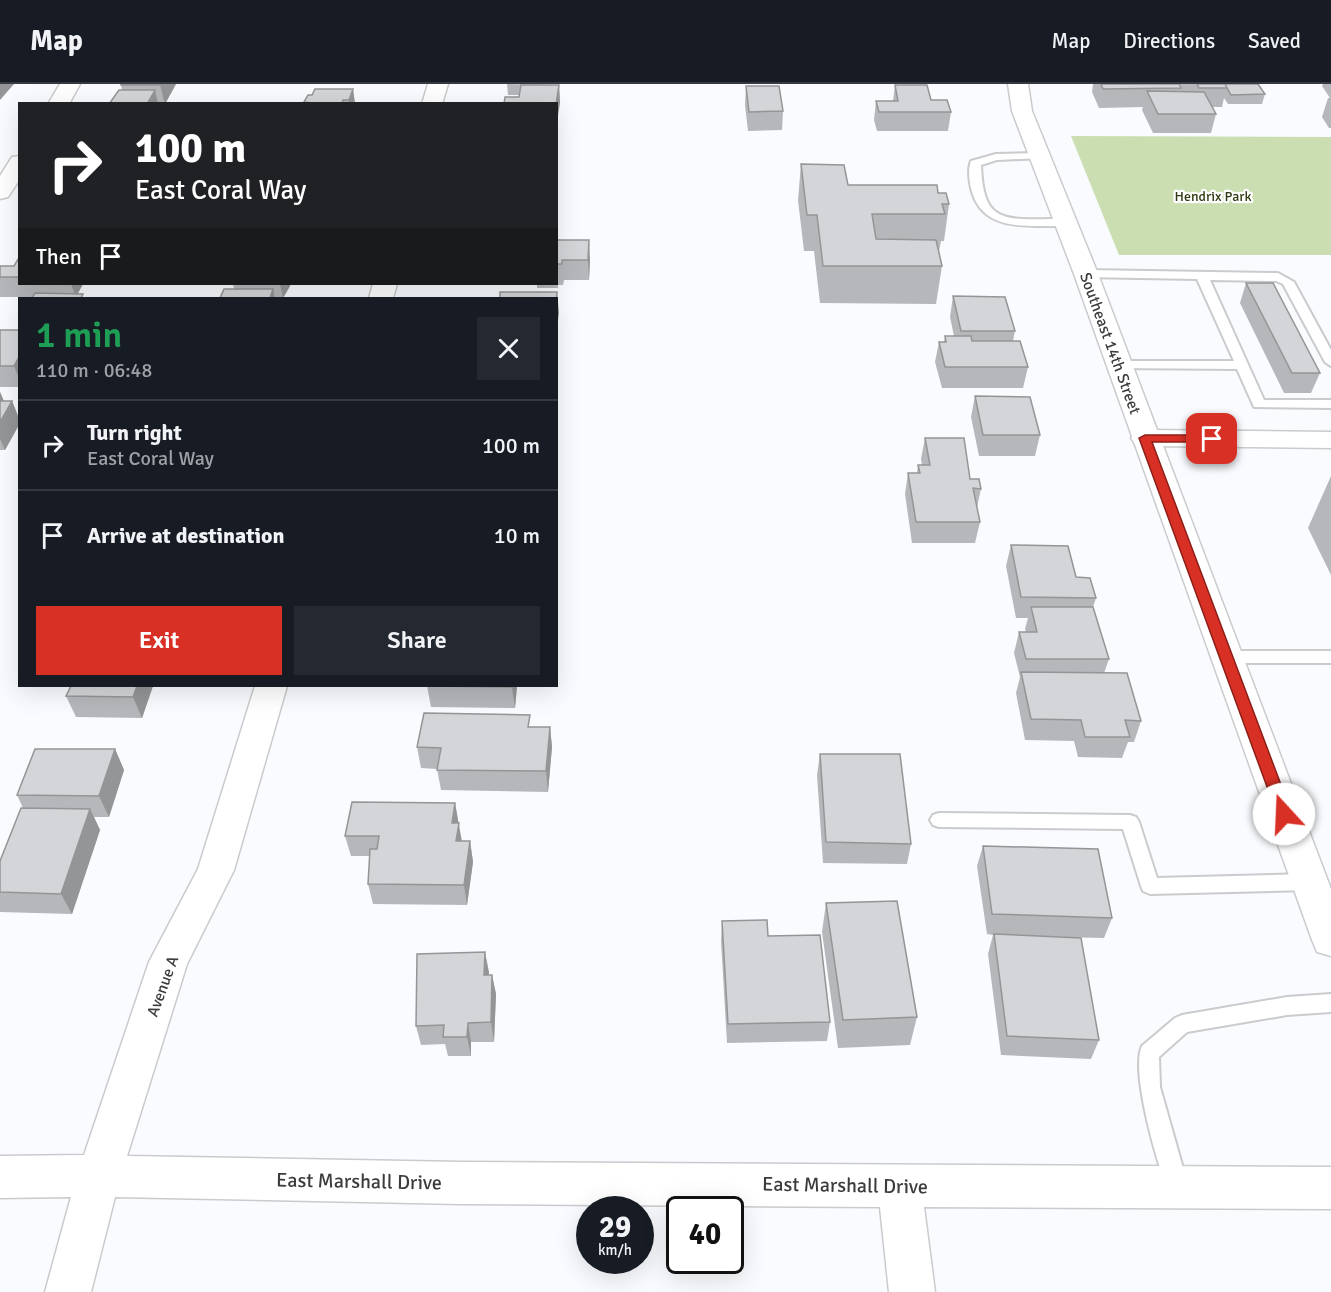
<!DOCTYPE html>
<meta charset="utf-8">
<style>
body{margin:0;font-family:Signika,sans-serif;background:#242831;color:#f1f3f6;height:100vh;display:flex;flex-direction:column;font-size:22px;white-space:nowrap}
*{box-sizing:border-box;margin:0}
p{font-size:20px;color:#9ea1a6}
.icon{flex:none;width:33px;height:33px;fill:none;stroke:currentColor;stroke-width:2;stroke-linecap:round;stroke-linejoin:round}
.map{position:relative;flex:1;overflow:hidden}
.side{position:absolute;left:18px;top:213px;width:540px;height:390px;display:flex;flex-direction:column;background:#171b24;border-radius:0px;box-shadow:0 6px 24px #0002}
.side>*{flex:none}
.hud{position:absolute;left:18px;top:18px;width:540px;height:183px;border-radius:0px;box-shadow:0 6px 24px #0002;background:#202124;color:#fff;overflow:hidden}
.speed{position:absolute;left:576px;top:1112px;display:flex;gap:12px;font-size:30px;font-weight:700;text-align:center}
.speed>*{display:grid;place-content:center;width:78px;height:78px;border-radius:50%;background:#171b24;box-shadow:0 6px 24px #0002;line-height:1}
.speed small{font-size:15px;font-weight:400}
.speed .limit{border:3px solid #111;border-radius:9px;background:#fff;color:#111}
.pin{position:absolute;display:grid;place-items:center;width:51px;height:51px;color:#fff;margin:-26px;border-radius:12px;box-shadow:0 3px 9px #0006}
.me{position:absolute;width:66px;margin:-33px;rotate:340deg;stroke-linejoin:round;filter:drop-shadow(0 0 4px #0008)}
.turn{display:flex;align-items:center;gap:21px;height:126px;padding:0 18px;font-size:27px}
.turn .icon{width:78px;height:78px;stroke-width:2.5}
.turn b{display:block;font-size:42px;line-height:51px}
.then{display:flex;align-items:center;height:57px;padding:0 18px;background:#0003;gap:12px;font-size:22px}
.round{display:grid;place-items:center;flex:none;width:63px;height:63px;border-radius:0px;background:#242831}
.headline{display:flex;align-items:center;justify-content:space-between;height:102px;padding:0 18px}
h1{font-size:36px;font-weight:600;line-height:45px;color:#1e9e55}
.action{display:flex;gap:12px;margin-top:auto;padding:12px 18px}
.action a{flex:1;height:69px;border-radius:0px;background:#d93025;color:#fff;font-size:24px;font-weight:600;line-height:69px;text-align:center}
.action a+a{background:#242831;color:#f1f3f6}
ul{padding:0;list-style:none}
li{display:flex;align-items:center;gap:18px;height:90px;padding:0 18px;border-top:2px solid #363941}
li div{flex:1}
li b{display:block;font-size:22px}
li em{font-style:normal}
header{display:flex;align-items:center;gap:36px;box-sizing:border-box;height:84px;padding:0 30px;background:#171b24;border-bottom:2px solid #363941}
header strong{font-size:28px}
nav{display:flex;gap:33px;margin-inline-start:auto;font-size:21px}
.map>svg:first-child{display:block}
.green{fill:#cbdeb1}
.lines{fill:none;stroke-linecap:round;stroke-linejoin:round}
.lane-casing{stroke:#c9cbcd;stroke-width:4}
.street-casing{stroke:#c9cbcd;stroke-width:3}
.secondary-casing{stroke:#c9cbcd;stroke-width:3}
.lane{fill:#fff;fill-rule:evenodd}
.street{fill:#fff;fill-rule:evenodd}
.secondary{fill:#fff;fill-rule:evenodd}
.wall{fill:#b5b7ba}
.shaded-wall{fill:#949597}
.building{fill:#d3d5d8;stroke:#949597;stroke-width:1.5}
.route{fill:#d93025;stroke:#8d1f18;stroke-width:1.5}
.labels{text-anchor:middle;stroke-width:4.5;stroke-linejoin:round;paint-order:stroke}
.far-park-label{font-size:14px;fill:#2d3b11;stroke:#fff}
.street-label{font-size:16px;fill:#3b3c3d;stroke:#fff}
.near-street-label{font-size:20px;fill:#3b3c3d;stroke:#fff}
</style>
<header>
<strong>Map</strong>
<nav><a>Map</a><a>Directions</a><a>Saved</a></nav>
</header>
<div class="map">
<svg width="1331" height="1208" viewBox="0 0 1331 1208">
<rect width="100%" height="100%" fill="#f9fbfe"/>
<path class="green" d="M1071 52 1331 53V171H1119Z"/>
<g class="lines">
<defs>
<path id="lane" d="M1039 69 1043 70V74L997 76 981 81C983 136 1000 136 1050 135 1058 135 1066 133 1072 138L1070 140C1060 143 1048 142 1037 142 1007 142 979 138 971 104 969 96 968 84 971 77L996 70Z
M1086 186 1278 189 1294 198 1331 266V282L1325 278 1283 200 1276 197 1210 196 1264 316H1331V324L1254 323 1237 285 1114 284 1112 281 1114 278 1119 277H1234L1197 195 1082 193 1080 190Z
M1226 567H1331V579H1226L1220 577 1218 573 1220 569Z
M939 729 1130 731 1136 733 1139 738 1157 794 1309 790 1316 793 1318 798 1316 803 1309 806 1150 810 1143 807 1141 802 1123 745 939 743 933 741 930 736 933 731Z
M1331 910V928L1287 931 1187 948 1159 973 1160 1003 1188 1102 1185 1109 1177 1113 1169 1109C1158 1083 1130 987 1142 962L1175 934 1182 931 1287 913Z"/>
<path id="street" d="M60 0H80L69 20H48Z
M428 0H448L442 20H422Z
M20 72V95L8 113 0 115V92L12 73Z
M373 200H397L393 214H369Z
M1145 346 1331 348V364L1145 362 1135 360 1131 354 1135 348Z
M255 602H287L234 786 187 880 127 1072 461 1078 1331 1083V1125L924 1123 935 1208H889L880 1123 461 1120 115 1113 91 1208H45L71 1113 0 1114V1072L84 1071 149 878 198 785Z"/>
<path id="secondary" d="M1008 0H1028L1032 27 1098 190 1331 805V872L1317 868 1312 856 1074 190 1012 27Z"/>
</defs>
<use href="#lane" class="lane-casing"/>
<use href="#street" class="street-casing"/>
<use href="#secondary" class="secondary-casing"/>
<use href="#lane" class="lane"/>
<use href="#street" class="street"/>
<use href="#secondary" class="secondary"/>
</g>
<path class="wall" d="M176 0 165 20H109L122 6 121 1Z
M507 0 559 1 560 19 519 13V11H508Z
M1093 0H1258L1265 10 1262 20H1228L1224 14 1222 23H1212L1216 30 1211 49H1153L1142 26 1143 23 1099 24 1092 8Z
M1323 0H1331V44H1329L1322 33 1328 14H1330L1322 2Z
M895 1 931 16 951 28 948 47H877L874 36 876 17H893Z
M746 2 783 27 782 46 748 47 745 21Z
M353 5 355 20H305L304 18 312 11Z
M801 80 848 101 938 109 949 120 944 157H941L939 167 942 182 936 220 820 219 814 167H804L798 116Z
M556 156 590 176 589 196H564L563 201H558V204H537V201H524V200H556Z
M20 172V200H83L77 210 33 213H0V182H14Z
M1246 199 1320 289 1311 309H1284L1240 219Z
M233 200H290V202L283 214H220L234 205Z
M953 212 1015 247 1013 257 1028 283 1023 304H942L935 278 939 258H944L945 252H954L950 233Z
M0 246H20V303H0Z
M0 308 4 317H12L20 337V339L5 366H0Z
M975 312 1040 351 1035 372H979L971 333Z
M925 354 981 405 977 423 980 438 975 459H912L905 410 908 389H917L918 381H922L921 375Z
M1331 392V491L1308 444Z
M1011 461 1076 493 1096 514 1093 523 1109 575 1104 589 1141 637 1134 658H1128L1122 674 1078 673 1074 657 1025 656 1016 609 1020 593 1014 569 1019 548H1026L1025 545 1028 534H1016L1006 482Z
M71 602H153L142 634 76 633 66 612Z
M427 602H517L515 624 431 623Z
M531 643H550L552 663 548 708 441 706 437 685 421 684 417 663Z
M115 665 124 686 109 733H94L100 746 72 830 0 828V777L23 724 17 711Z
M820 670 911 760 907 780 823 779 817 691Z
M455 719 462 757H470L473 778 467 821 373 820 368 800 370 772H351L345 752Z
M983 762 1112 834 1104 854 1058 853 1099 956 1091 975 1001 971 988 870 993 851 987 850 977 782Z
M826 819 917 933 910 961 838 964 822 848Z
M722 837 768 852 830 938 827 957 727 959 721 857Z
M489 888 488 891H492L496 910 494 958H471V972H448L445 960 421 961 416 942Z"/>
<path class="shaded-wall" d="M0 0H14L0 16Z
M160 0H176L165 20 160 1Z
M559 1 560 19 556 44V20Z
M353 5 355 20H349V16Z
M155 6 158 20H147Z
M589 156 590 176 589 196 588 176Z
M71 200H83L76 213Z
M280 200H290V202L283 214Z
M273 205 275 214H270Z
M557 208 559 229 556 251V217Z
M20 271V297L14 282Z
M0 308 7 325 12 317 20 337V339L5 366 0 355Z
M137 602H153L142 634 133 613Z
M512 602H517L515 624 512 603Z
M550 643 552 663 548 708 546 687Z
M115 665 124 686 109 733 99 712Z
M455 719 462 760 459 778 452 739Z
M90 725 100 746 72 830 61 810Z
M470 757 473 778 467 821 464 801Z
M485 868 489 888 487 911 484 891Z
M492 891 496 910 494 958 491 938Z
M468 939 471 958V972L467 953Z"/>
<path class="building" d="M121 0H160V1H121Z
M1101 0H1179L1181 4 1103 5Z
M1197 0H1225L1227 4H1199Z
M1225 0H1258L1265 10 1231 11Z
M521 1H559L556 20H504L505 13H519Z
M895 1H927L931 16H947L951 28H879L876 17H898Z
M746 2H779L783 27 749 28Z
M315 5H353L349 16H343L342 20H311V19L304 18 308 11H312Z
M119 6H155L147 20H109Z
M1147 7 1204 8 1216 30H1158Z
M801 80 844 81 848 101H937L938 109H946L949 120H942L945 130H872L876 155 936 156 942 182H823L817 131H807Z
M556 156H589L588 176H562V180H557L556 184Z
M20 172V193H0V182H14Z
M1246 199H1273L1320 289H1292Z
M224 205H273L270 214H220Z
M500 208H557L556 217V214H500Z
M35 209 83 210 81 214H32Z
M953 212 1005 213 1015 247H961Z
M0 246H20V271L14 282H0Z
M945 252H971L972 257H1020L1028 283H945L939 258H946Z
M975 312 1030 313 1040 351H983Z
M0 317H12L0 338Z
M925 354H964L970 395H979L981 405 973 404 980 438H916L908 389H920L918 381H930Z
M1011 461 1068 462 1076 493 1090 494 1096 514 1021 513Z
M1031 523H1093L1109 575H1026L1019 548H1037Z
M1021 588 1127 589 1141 637 1125 636 1130 653H1085L1081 636 1031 635Z
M71 602H137L133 613 66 612Z
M427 602H512V603Z
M424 629 530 631 528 643H550L546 687 437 686 441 664 417 663Z
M35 665H115L99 712 17 711Z
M820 670H900L911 760 826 758Z
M352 718 455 719 452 739H459L456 757H470L464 801 368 800 370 765H377L379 752H345Z
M21 724 90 725 61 810 0 808V777Z
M983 762 1098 765 1112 834 992 830Z
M897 817 917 933 843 936 826 819Z
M767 836 768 852 820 851 830 938 728 940 722 837Z
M994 850 1081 854 1099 956 1007 952Z
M485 868 484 891H492L491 938 468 939 467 953H443L444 941 416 942 417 870Z"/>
<path class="route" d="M1145 351H1212L1217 355 1212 358H1152L1292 730 1290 734H1279L1277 730 1139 354Z"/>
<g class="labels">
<g class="far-park-label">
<text x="1213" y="117">Hendrix Park</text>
</g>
<g class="street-label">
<text transform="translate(1111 259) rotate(70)" y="6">Southeast 14th Street</text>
<text transform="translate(162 902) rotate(-70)" y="6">Avenue A</text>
</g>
<g class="near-street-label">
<text transform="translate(359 1097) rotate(1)" y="7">East Marshall Drive</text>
<text transform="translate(845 1101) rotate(1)" y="7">East Marshall Drive</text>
</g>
</g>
</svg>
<div class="speed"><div>29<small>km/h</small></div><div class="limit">40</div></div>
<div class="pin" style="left:1212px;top:355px;background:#d93025"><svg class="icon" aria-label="arrive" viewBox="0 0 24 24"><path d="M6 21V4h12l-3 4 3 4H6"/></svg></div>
<svg class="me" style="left:1284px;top:730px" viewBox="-20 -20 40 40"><circle r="19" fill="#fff"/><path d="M0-13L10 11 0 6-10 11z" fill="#d93025"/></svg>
<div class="hud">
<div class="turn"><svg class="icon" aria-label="right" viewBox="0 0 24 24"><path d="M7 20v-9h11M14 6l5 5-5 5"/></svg><div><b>100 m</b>East Coral Way</div></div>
<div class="then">Then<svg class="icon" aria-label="arrive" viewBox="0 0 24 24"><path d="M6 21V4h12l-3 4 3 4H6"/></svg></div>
</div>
<section class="side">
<div class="headline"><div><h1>1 min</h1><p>110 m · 06:48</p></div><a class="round"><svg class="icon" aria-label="close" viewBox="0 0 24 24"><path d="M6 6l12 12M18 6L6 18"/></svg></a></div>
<ul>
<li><svg class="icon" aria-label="right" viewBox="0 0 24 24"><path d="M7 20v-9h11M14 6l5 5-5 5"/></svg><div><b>Turn right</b><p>East Coral Way</p></div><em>100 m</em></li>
<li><svg class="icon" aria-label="arrive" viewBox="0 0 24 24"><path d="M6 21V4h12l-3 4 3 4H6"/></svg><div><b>Arrive at destination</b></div><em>10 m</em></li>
</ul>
<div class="action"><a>Exit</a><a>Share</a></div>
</section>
</div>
